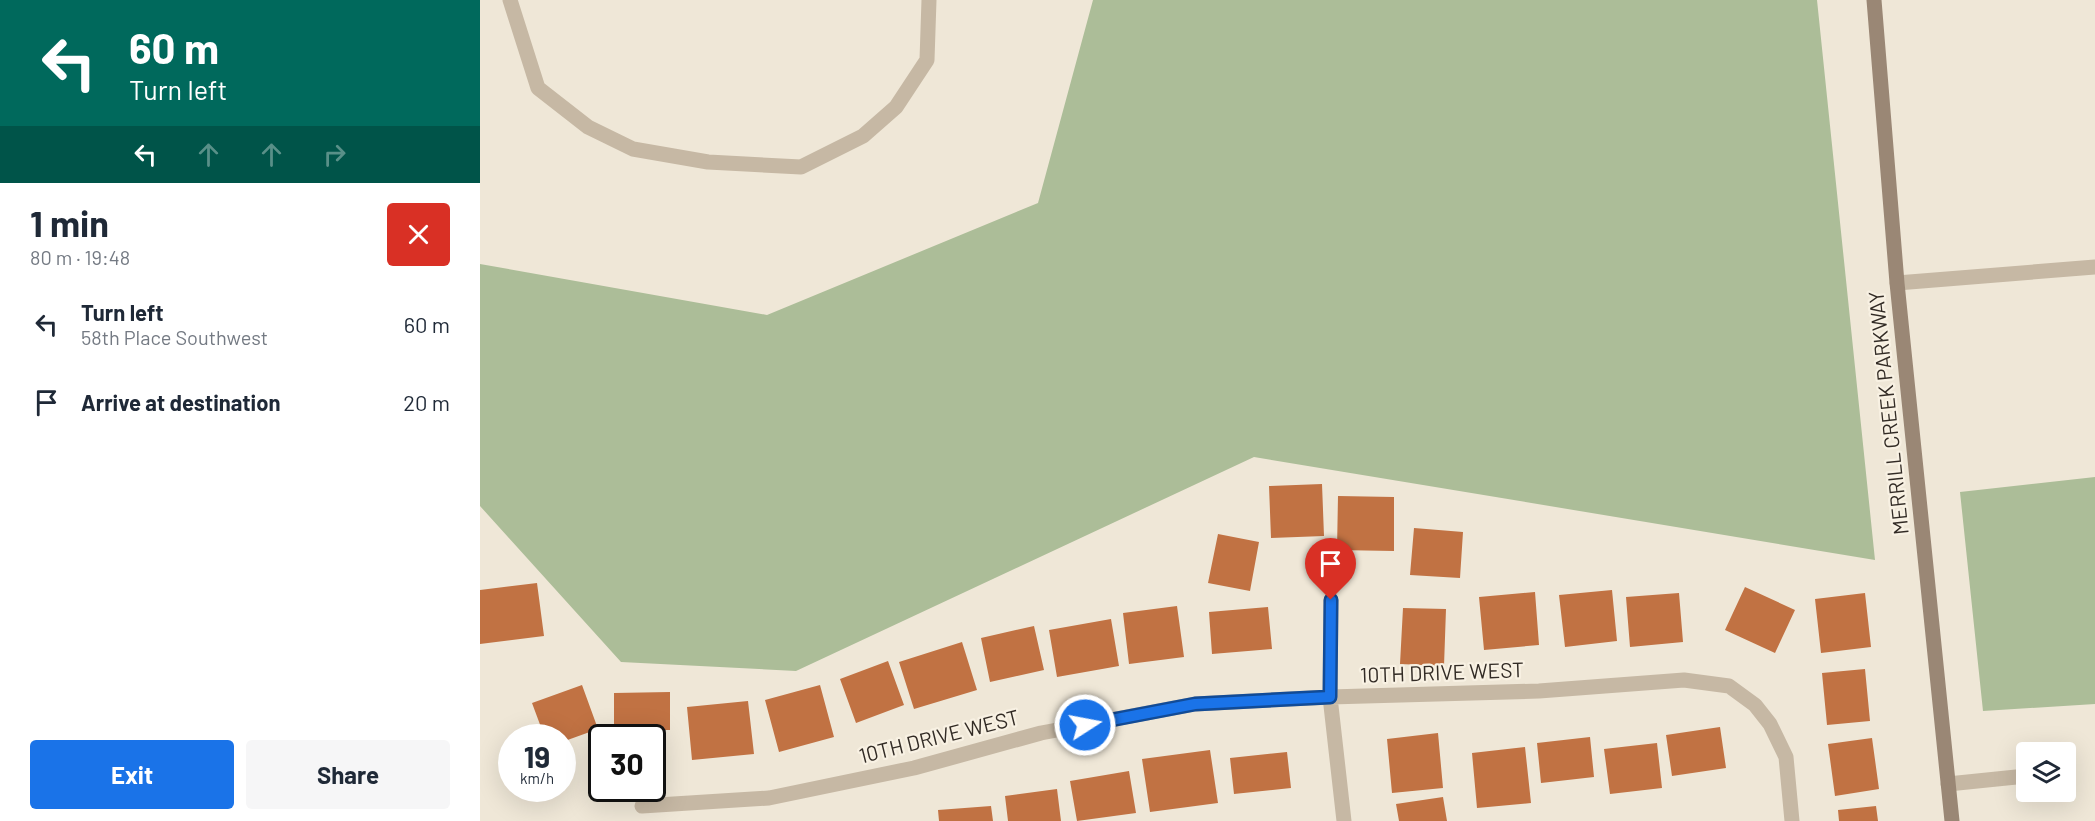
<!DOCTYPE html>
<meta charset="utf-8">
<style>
body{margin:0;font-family:Barlow,sans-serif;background:#f6f6f7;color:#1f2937;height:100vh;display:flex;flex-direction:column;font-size:22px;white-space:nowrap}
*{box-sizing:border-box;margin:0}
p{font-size:20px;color:#747a83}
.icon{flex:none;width:33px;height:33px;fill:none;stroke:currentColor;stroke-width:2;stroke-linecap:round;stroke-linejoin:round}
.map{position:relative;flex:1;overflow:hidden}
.panel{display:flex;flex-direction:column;background:#fff;width:480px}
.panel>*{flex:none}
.banner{background:#00695c;color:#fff;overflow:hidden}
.tools{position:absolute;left:1536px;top:742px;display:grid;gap:12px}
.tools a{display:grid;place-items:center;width:60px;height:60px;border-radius:6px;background:#fff;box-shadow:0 6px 24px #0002;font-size:30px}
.speed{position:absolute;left:18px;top:724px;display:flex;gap:12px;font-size:30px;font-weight:700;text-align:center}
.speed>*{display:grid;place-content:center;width:78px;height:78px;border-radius:50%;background:#fff;box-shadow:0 6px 24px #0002;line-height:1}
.speed small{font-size:15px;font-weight:400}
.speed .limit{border:3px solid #111;border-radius:9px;background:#fff;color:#111}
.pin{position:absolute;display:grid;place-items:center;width:51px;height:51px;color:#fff;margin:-62px -26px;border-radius:50% 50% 50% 0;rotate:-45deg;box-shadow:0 0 6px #0007}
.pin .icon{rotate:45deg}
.me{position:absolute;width:66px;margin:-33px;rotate:79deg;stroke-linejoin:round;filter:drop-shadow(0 0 4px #0008)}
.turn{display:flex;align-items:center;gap:21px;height:126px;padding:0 30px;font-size:27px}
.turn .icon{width:78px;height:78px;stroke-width:2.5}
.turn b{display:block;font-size:42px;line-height:51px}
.lanes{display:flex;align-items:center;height:57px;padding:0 30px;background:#0003;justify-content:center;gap:30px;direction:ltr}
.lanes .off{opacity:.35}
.round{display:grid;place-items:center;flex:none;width:63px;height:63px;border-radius:6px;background:#f6f6f7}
.overview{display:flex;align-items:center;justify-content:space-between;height:102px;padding:0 30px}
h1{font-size:36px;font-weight:700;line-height:45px}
.cta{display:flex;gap:12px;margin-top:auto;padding:12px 30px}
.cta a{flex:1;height:69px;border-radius:6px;background:#1a73e8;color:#fff;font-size:24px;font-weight:700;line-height:69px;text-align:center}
.cta a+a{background:#f6f6f7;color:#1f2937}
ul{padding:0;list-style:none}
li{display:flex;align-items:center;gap:18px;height:78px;padding:0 30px}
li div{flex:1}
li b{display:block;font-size:22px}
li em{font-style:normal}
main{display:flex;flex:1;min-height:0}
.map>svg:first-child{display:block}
.green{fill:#acbd98}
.building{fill:#c17243}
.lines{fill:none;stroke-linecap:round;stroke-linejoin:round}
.lane{stroke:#c6b8a4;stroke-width:15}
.street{stroke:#c6b8a4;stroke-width:15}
.secondary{stroke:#9a8775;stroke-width:15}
.route-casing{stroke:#114b97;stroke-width:15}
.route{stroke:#1a73e8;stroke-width:10}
.labels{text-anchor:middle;stroke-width:4.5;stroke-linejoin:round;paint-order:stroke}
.street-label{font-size:21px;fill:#322b25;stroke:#f8f1e3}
</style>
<main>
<section class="panel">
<div class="banner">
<div class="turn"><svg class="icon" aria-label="left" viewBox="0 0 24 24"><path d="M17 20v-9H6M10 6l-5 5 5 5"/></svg><div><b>60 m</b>Turn left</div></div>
<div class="lanes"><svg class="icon" aria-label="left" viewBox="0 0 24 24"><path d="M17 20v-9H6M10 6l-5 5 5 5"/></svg><svg class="icon off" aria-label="ahead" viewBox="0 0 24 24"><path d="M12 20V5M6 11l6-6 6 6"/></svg><svg class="icon off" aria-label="ahead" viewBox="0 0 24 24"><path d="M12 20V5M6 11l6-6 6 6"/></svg><svg class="icon off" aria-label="right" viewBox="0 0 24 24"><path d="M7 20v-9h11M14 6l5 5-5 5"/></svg></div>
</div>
<div class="overview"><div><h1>1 min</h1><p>80 m · 19:48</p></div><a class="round" style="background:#d93025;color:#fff"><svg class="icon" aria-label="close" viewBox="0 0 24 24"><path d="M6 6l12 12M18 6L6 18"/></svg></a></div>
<ul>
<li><svg class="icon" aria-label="left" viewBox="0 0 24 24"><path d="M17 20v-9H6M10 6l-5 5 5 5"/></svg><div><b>Turn left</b><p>58th Place Southwest</p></div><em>60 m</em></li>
<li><svg class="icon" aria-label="arrive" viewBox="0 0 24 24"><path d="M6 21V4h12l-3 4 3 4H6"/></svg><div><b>Arrive at destination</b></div><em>20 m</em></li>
</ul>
<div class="cta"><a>Exit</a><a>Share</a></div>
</section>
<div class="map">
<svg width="1615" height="821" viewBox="0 0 1615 821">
<rect width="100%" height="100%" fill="#efe7d7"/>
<path class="green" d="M613 0H1337L1395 560 774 457 316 671 141 662 0 506V264L287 315 558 203Z
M1615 477V704L1503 711 1480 492Z"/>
<path class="building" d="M842 484 844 536 791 538 789 486Z
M858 496 914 497V551L857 550Z
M934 528 983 532 980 578 930 575Z
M738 534 779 542 770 591 728 583Z
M57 583 64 636 0 644V590Z
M1265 587 1315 610 1295 653 1245 630Z
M1132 590 1137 641 1085 647 1079 595Z
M1055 592 1059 645 1004 650 999 597Z
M1199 593 1203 642 1150 647 1146 597Z
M1385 593 1391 647 1341 653 1335 599Z
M697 606 704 657 649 664 643 613Z
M788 607 792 649 732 654 729 612Z
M923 608 966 609 964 666 920 664Z
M631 619 639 666 577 677 569 630Z
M554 626 564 670 510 682 501 638Z
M482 642 497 690 434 709 419 662Z
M408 661 424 705 376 723 360 679Z
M1385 669 1390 721 1347 725 1342 673Z
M102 685 118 729 82 742V738H65L52 703Z
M340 685 354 737 299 752 285 700Z
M190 692V730H134V693Z
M268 701 274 754 212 760 207 707Z
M1240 727 1246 768 1192 776 1186 735Z
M958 733 963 788 912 793 907 739Z
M1110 737 1114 777 1061 783 1057 743Z
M1392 738 1399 789 1355 796 1348 744Z
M1177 743 1182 788 1130 794 1124 749Z
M1045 747 1051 803 997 808 992 753Z
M730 750 738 803 670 812 662 759Z
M807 752 811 788 754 794 750 758Z
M649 771 656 813 597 821 590 781Z
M577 789 581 821H528L525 796Z
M963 797 967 821H919L916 804Z
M511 806 513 821H459L458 810Z
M1396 806 1398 821H1359L1358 810Z"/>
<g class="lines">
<path class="lane" d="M1468 784 1546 776"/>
<path class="street" d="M30 0 58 88 108 127 153 149 228 162 321 167 383 136 416 107 447 60 449 0
M1417 283 1615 267
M851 600 850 697 864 821
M162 806 289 798 434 768 561 733 715 704 850 697 1059 691 1204 680 1249 686 1275 705 1290 724 1306 757 1312 821"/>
<path class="secondary" d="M1394 0 1417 283 1472 821"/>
</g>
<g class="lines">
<defs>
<path id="route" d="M605 725 715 704 850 697 851 600"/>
</defs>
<use href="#route" class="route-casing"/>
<use href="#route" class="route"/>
</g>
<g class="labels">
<g class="street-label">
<text transform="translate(1409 413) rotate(-96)" y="7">MERRILL CREEK PARKWAY</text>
<text transform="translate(962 673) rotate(-2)" y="7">10TH DRIVE WEST</text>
<text transform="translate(459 737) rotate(-14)" y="7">10TH DRIVE WEST</text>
</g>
</g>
</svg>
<div class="tools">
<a><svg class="icon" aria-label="layers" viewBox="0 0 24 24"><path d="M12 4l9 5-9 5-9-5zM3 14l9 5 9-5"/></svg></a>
</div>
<div class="speed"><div>19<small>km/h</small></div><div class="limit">30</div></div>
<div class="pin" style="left:851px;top:600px;background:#d93025"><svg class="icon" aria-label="arrive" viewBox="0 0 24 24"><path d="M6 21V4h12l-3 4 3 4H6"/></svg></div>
<svg class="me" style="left:605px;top:725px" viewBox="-20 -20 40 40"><circle r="17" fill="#1a73e8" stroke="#fff" stroke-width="3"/><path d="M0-11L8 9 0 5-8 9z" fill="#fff"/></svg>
</div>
</main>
